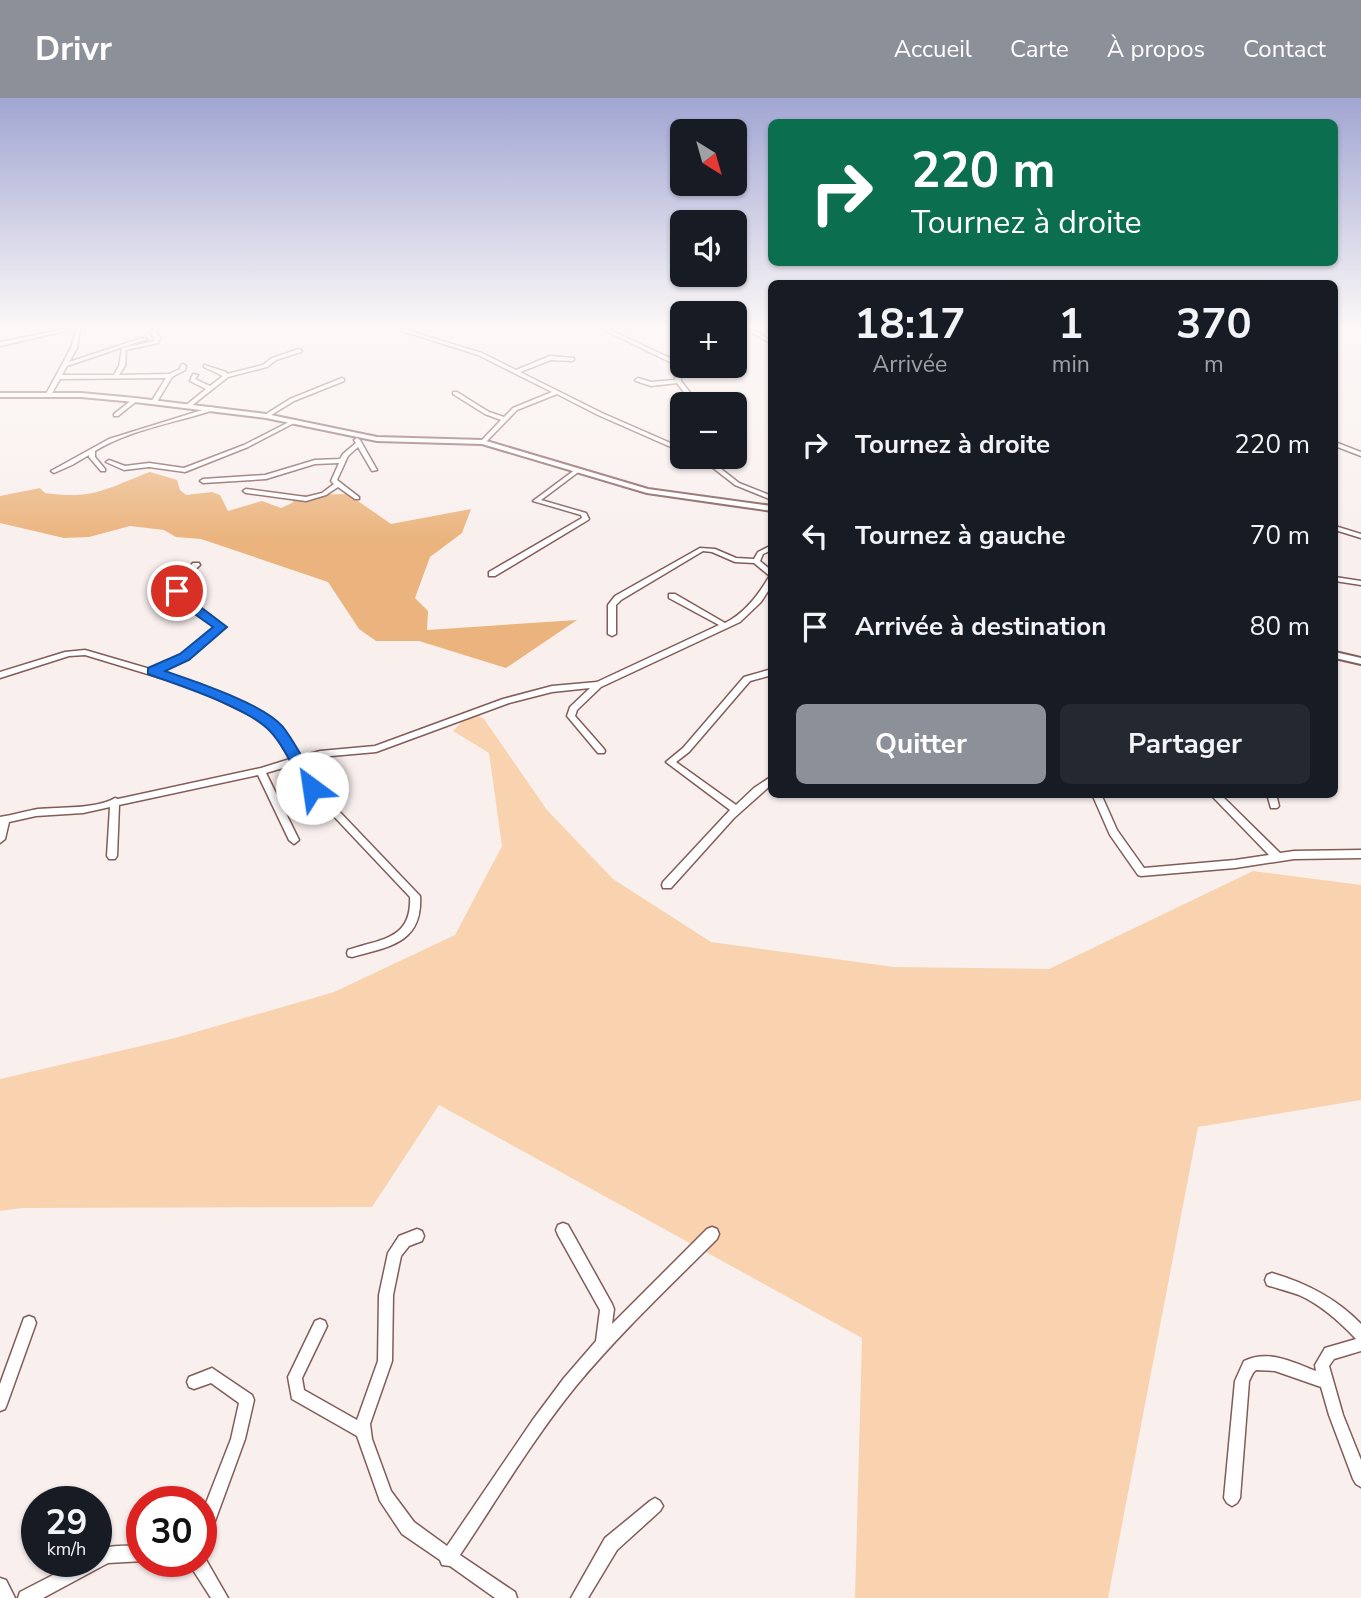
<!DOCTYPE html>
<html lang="fr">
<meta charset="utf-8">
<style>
body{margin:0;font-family:"Nunito Sans",sans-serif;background:#242831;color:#f1f3f6;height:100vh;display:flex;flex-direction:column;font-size:26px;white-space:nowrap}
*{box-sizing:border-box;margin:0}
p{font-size:23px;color:#9ea1a6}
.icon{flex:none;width:38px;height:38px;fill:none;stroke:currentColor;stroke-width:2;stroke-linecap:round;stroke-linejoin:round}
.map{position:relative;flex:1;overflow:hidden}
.side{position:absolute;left:768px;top:182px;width:570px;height:518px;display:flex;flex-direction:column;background:#171b24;border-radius:10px;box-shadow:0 2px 5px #0004}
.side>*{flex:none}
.guide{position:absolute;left:768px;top:21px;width:570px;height:147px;border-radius:10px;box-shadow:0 2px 5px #0004;background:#0b6e4f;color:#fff;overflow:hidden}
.needle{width:46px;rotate:143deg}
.tools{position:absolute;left:670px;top:21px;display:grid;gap:14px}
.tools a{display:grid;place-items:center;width:77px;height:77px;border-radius:10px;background:#171b24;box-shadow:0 2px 5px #0004;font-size:35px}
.speed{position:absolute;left:21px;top:1388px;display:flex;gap:14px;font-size:35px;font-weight:700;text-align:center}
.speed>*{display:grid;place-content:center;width:91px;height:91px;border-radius:50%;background:#171b24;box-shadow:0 2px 5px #0004;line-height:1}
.speed small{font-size:18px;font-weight:400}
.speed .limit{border:10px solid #d22;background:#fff;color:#111}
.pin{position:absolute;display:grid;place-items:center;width:60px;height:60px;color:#fff;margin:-30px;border:4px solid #fff;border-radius:50%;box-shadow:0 2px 7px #0007}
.me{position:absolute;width:77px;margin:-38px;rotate:329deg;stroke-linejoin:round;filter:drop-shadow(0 0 5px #0008)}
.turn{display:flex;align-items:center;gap:24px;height:147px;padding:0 28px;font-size:32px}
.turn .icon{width:91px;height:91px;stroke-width:2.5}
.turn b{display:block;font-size:49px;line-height:60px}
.eta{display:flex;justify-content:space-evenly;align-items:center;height:119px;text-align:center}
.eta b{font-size:42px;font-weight:700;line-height:49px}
.primary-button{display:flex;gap:14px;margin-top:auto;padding:14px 28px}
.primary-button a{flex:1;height:80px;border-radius:10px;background:#8c9099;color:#fff;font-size:28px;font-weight:700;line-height:80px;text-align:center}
.primary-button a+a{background:#242831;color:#f1f3f6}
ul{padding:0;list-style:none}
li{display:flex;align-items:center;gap:21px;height:91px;padding:0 28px}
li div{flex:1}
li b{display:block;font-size:26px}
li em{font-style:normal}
header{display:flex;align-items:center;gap:42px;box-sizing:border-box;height:98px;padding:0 35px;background:#8c9099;color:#fff}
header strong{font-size:33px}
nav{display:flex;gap:38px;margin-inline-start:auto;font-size:24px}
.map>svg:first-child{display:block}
.green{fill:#f9d3af}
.forest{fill:#ebb47e}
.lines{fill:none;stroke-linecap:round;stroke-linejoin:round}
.minor-casing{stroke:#825c58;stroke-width:3}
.tertiary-casing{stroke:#825c58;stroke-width:4}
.minor{fill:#fff;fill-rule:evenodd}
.tertiary{fill:#fff;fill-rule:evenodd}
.route{fill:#1a73e8;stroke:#114b97;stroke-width:2}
</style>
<header>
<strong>Drivr</strong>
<nav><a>Accueil</a><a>Carte</a><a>À propos</a><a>Contact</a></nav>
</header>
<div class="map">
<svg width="1361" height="1500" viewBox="0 0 1361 1500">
<rect width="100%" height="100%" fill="#f9f0ee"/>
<path class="green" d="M471 614 484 621 547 712 613 781 711 844 894 869 1049 871 1253 773 1361 787V1002L1198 1029 1108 1500H855L862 1240 439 1007 372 1109 23 1110 0 1113V981L175 940 334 894 455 837 502 748 489 655 453 633Z"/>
<path class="forest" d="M150 374 177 382 180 392 186 397 212 394 220 397 228 413 262 403 281 410 292 405 297 397 348 396 391 426 471 411 462 435 430 459 415 500 428 513 427 532 577 522 506 570 419 543H376L359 531 328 484 201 441 176 439 164 432 130 428 89 439 64 440 0 425V398L40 390 45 395C96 402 106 390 150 374Z"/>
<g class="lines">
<defs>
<path id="minor" d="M65 231H74L0 248V244Z
M76 231H80L77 250 69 264 142 240 147 241 67 268 62 277H114L119 268 122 250 154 243V240L150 234 154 231 158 232 156 234 160 240 158 245 126 252 125 268 119 277 169 276 180 271 181 267 183 266 186 268 185 272 172 279 157 304 154 306 151 304 166 280 60 281 51 297H47L46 296 71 250Z
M396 231H403L482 255 516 272 550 258 574 260V262L572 263 551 262 520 274 602 315 682 350V354L598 317 557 296 517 312 485 345H481V343L501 322 485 316 453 296V294H457L489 314 504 319 513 310 552 294 478 257Z
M602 231H608L681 265V283L699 306H693L677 285 651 288 636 283 635 282 638 280 651 284 675 282 676 267Z
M745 231H751L772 243V246Z
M299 251 302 253 301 254 276 262 267 269 228 279 190 309 185 308 206 291 190 283 193 276 198 277 195 281 210 288 223 278 204 269V267L226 274 227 276 263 267 272 260Z
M342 280 344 281V283L294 303 268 319 263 318 290 301Z
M133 301 138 302 118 318H114V316Z
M212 309 215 311 214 312C175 325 131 331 95 353V359L105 371V373H101L89 359V357L72 367 54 375 51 373 109 341Z
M289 324 294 325 248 349 185 374 149 369 124 372 106 364 109 362 125 368 149 365 184 370 244 347Z
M357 340 360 342 377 372 372 373 358 349 348 358 337 382 359 399V401H355L338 389 326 397 306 403 246 395 243 393 246 391 306 399 322 395 334 386 331 383 339 365 315 366 266 381 203 385 200 383 203 381 265 377 315 362 340 361 343 356 356 345 354 342Z
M1335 344 1361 354V358L1335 348Z
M699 359H706L739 385 772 398V402L735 387Z
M576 371 581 372 541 402 586 415 589 421 588 422 495 478H489V474L582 420 581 417 533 403Z
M1335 428 1361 436V440L1335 432Z
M772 447V452L763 456 760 463 772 473V487L761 504 740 524 601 589 577 612 575 618 604 651 605 653 604 655H598L567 618 570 609 590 590 552 594 509 605 376 654 320 659 301 665 315 688 420 798C423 845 389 849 352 859L348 858 347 855 348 852C380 841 412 842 410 799L309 692 293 667 266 675 299 742 294 746 289 742 258 677 119 707 117 758 115 761H109L107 758 110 709 83 715 36 718 9 724 5 741 0 745V719C13 717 26 713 38 711 60 709 97 711 115 700L118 701 261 670 290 661 274 634 262 623 194 590 85 557 69 558 0 580V574L65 554 85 552 150 571 182 557 216 529 177 500C172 484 183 476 193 465H199L200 467C190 477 180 484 184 499L225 529 188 561 159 574 200 586 268 619 280 630 298 659 320 653 375 648 503 601 552 588 597 584 719 527 669 500V496H675L725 525C745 515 758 497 769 479H771L754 465 735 464 712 454 703 453 621 502 616 507V536L612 538 608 536V507L615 498 700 450 715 451 736 460 754 461 758 454Z
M1335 479 1361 483V487L1335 483Z
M772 571V577L750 583 689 654 676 664 736 707 754 690 772 678V686L734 720 671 790H663L662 787 663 784 730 712 666 664 683 650 744 579Z
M1092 696H1101L1117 732 1144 770 1235 762 1269 757 1210 696H1220L1280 755 1294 753 1361 752V760L1294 761 1235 770 1141 778 1138 777 1110 737Z
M1267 696H1276L1279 708 1277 710H1271Z
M563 1125 568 1127 612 1206 614 1211 612 1226 707 1131 712 1129 717 1131 719 1136 717 1141C669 1189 619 1236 576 1288 533 1341 498 1400 460 1457L515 1494 517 1500H495L450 1468 442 1467 440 1462 402 1436 380 1403 357 1338 292 1301 288 1279 315 1223 320 1221 325 1223 327 1228 302 1280 304 1292 357 1322 378 1263 379 1197 388 1155 399 1138 417 1131 422 1133 424 1138 422 1143 409 1148 401 1158 393 1197 392 1263 370 1326 372 1341 391 1393 414 1424 447 1448 532 1323 564 1280 596 1243 600 1212 558 1137 556 1132 558 1127Z
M1272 1175C1306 1185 1336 1200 1361 1226V1253L1334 1261 1329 1268 1343 1317 1361 1362V1389L1356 1386 1353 1381 1329 1317 1321 1289 1275 1273 1256 1272 1253 1275 1249 1283 1240 1400 1237 1405 1232 1408 1227 1405 1224 1400 1235 1283 1244 1263C1268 1251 1293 1264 1316 1273L1315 1267 1325 1250 1356 1241C1339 1223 1321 1207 1299 1197 1288 1193 1278 1191 1267 1187L1265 1182 1267 1177Z
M29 1218 34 1220 36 1225 7 1306 5 1311 0 1313V1286L24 1220Z
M212 1270 252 1297 254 1302 245 1341 207 1445 201 1447V1418L231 1341 239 1305 211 1285 194 1291 189 1289 187 1284 189 1279Z
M655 1400 660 1403 663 1408 660 1413 617 1452 588 1500H571L605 1440 650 1403Z
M142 1448V1463H144L108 1465 43 1500H18L20 1494 80 1463H96V1454C110 1446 126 1448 142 1448Z
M201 1459 205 1460 228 1500H211L193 1472 187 1469 185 1463H201Z
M0 1480 6 1482 15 1500H0Z"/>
<path id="tertiary" d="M0 295H81L135 300 266 316 377 339 483 342 648 391 772 408V413L647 395 482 346 377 343 266 320 135 304 81 299H0Z
M1335 554 1361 560V566L1335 560Z"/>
</defs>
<use href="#minor" class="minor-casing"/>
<use href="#tertiary" class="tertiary-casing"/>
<use href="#minor" class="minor"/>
<use href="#tertiary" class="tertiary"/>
</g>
<linearGradient id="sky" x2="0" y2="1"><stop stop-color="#a1a6d3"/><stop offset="0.52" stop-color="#fcf8f7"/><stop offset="1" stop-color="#fcf8f7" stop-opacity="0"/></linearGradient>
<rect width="1361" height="441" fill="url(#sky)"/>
<path class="route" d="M173 491H182L186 498 227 529 189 562 165 573C194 583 264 606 283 629 297 647 308 670 319 690L317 694H306C295 674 285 649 270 633 247 609 181 588 148 576V570L180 556 213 529 176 503Z"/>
</svg>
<div class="tools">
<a><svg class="needle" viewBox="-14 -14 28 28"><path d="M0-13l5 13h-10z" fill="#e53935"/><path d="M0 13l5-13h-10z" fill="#9ea1a6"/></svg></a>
<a><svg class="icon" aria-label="sound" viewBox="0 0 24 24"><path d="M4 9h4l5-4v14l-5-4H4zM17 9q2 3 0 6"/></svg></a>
<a>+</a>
<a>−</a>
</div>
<div class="speed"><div>29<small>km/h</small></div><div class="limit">30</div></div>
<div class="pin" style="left:177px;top:493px;background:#d93025"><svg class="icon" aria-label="arrive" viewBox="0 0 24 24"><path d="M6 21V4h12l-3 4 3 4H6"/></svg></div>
<svg class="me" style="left:312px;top:690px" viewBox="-20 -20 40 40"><circle r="19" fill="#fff"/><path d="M0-13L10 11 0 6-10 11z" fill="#1a73e8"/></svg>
<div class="guide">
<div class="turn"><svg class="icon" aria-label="right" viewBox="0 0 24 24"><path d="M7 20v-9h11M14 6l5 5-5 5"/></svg><div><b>220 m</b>Tournez à droite</div></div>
</div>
<section class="side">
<div class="eta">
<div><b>18:17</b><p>Arrivée</p></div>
<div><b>1</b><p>min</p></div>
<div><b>370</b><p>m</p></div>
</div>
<ul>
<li><svg class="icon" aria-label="right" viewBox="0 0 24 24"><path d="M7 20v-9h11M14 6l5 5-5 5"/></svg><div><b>Tournez à droite</b></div><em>220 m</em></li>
<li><svg class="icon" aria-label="left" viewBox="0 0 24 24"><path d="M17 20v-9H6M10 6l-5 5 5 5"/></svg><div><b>Tournez à gauche</b></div><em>70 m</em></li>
<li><svg class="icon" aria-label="arrive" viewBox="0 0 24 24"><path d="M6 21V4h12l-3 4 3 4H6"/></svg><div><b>Arrivée à destination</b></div><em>80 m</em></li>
</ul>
<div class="primary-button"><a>Quitter</a><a>Partager</a></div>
</section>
</div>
